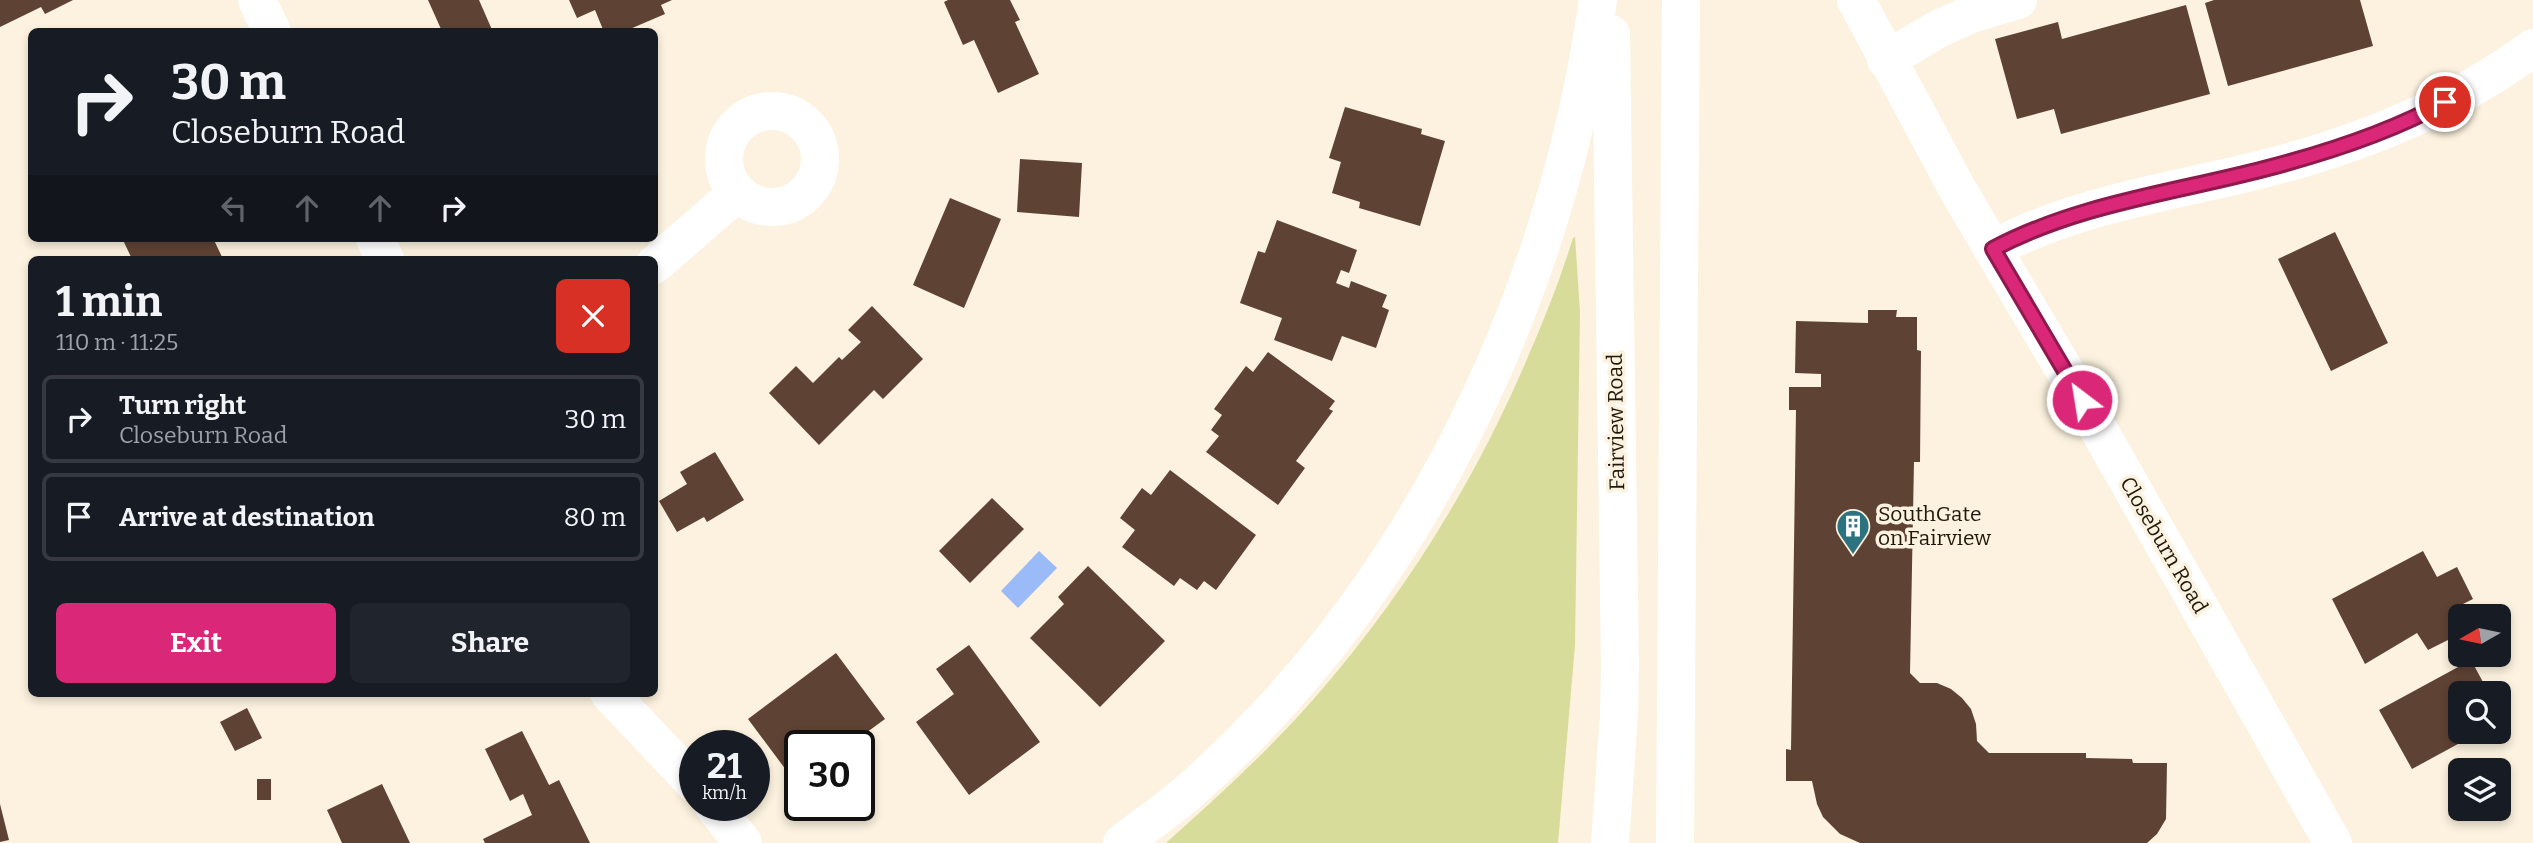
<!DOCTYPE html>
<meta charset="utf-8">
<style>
body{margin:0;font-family:Bitter,serif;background:#20242c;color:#f1f3f6;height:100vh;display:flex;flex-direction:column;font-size:26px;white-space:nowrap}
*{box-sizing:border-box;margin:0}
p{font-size:23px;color:#9ea1a6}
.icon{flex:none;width:38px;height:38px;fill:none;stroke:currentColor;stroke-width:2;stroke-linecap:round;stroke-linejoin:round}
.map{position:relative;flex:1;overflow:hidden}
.sheet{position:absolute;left:28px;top:256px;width:630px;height:441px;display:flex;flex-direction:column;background:#171b24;border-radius:10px;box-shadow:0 4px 10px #0003}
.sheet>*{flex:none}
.banner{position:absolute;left:28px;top:28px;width:630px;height:214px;border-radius:10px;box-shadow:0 4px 10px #0003;background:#171b24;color:#f1f3f6;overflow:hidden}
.needle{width:46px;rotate:261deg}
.fabs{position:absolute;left:2448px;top:604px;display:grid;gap:14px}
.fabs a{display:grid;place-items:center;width:63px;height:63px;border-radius:10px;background:#171b24;box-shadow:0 4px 10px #0003;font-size:35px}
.speed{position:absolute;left:679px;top:730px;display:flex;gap:14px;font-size:35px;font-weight:700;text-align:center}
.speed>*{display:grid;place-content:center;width:91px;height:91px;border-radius:50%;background:#171b24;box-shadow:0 4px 10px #0003;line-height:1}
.speed small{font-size:18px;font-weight:400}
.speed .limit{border:4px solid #111;border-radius:10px;background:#fff;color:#111}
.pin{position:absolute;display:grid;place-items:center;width:60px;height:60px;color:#fff;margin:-30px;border:4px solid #fff;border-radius:50%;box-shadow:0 2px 7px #0007}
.me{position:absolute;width:77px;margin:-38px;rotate:329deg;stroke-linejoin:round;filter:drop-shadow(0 0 5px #0008)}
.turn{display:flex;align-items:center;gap:24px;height:147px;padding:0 28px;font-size:32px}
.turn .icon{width:91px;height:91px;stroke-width:2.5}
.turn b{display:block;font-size:49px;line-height:60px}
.lanes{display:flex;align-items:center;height:66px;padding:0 28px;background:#0003;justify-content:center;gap:35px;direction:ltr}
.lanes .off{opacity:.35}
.round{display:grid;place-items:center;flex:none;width:74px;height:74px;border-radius:10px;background:#20242c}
.headline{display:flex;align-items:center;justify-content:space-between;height:119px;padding:0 28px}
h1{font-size:42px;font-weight:700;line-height:52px}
.button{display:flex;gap:14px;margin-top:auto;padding:14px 28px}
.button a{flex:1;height:80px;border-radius:10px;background:#db2777;color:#fff;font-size:28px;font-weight:700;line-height:80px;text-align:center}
.button a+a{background:#20242c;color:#f1f3f6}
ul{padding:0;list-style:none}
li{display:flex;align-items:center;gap:21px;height:88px;margin:0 14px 10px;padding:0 14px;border:4px solid #363941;border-radius:10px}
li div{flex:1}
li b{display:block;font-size:26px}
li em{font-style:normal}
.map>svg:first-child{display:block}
.green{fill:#d7dc9a}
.water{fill:#9abaf8}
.building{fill:#5e4233}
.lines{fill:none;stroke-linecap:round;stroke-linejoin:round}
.street{stroke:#fff;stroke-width:38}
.secondary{stroke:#fff;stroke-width:38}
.route-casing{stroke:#8e194d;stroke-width:18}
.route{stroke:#db2777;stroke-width:12}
.labels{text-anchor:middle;stroke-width:7;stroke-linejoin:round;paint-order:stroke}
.street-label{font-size:21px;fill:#1f190d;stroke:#fcf2df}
.poi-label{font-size:21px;fill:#1f190d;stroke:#fcf2df;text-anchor:start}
</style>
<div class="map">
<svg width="2533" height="843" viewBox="0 0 2533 843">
<rect width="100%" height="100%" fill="#fcf2df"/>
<path class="green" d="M1575 237 1580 312 1575 645 1558 843H1166C1216 798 1266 753 1311 702 1403 598 1476 480 1530 352 1546 315 1561 277 1573 238Z"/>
<path class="water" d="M1039 551 1057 568 1018 608 1001 591Z"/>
<path class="building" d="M0 0H73L45 14 41 7 0 27Z
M428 0H479L493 32H436L441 29Z
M569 0H672L661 5 665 14 623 32H604L595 10 577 18Z
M948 0H1010L1020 20 1015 22 1039 74 998 93 974 40 963 45 944 2Z
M2214 0H2360L2373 46 2228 86 2205 3Z
M2186 5 2210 94 2061 134 2054 109 2017 119 1995 39 2058 22 2062 39Z
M1345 107 1422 129 1421 134 1445 141 1420 226 1359 208 1360 202 1332 193 1341 162 1329 158Z
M1020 159 1082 163 1079 217 1017 212Z
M950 198 1001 219 964 308 913 285Z
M1277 220 1357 250 1349 273 1341 270 1336 283 1349 288 1351 281 1387 295 1382 307 1389 310 1376 348 1342 336 1332 361 1274 340 1282 318 1240 303 1258 251 1265 253Z
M2335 232 2388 343 2331 371 2278 259Z
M122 238H213L223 259H132Z
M872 306 923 359 883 399 874 390 819 445 769 393 796 366 813 383 839 357 842 360 861 342 848 330Z
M1868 310H1897L1896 317H1917V350L1921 351 1920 462H1914L1910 673 1920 683H1937L1951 689 1962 698 1971 709 1976 724 1977 741 1989 753H2086V758L2132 759 2133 763H2167L2166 819 2157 834 2147 843H1860L1840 834 1823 817 1817 804 1812 781H1786V749L1791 750 1796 410H1789V387H1821V374L1795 373 1796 321 1868 323Z
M1268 352 1335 401 1329 409 1333 411 1296 461 1305 468 1278 505 1206 452 1219 436 1211 430 1222 415 1214 409 1246 366 1253 372Z
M715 452 744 500 707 522 704 517 677 532 659 501 687 484 680 472Z
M1170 470 1256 535 1216 590 1204 581 1197 590 1180 578 1174 586 1122 547 1135 530 1120 518 1142 488 1151 495Z
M992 498 1024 529 970 583 939 551Z
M2423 551 2437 577 2457 567 2473 599 2455 608 2460 619V634L2428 650 2417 633 2365 664 2332 599Z
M1088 566 1165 641 1100 707 1030 638 1064 604 1058 597Z
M969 645 1040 742 969 795 916 722 954 694 936 669Z
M836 653 885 719 859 738 870 753 859 761V746H800V785L798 786 748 719Z
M2471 660 2489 693H2460V732H2480L2412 769 2379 710Z
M247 708 262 738 235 751 220 722Z
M522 731 549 785 559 780 590 843H485L483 839 532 815 523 794 510 801 485 749Z
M257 779H271V800H257Z
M382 784 410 843H342L327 810Z
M0 804 9 840 0 842Z"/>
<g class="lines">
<path class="street" d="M257 0 272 32
M1856 0 1959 192 2082 400 2333 843
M1886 60 1938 29 1974 13 2018 0
M724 159a48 48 0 1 1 96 0a48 48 0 1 1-96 0Z
M375 238 385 259
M1993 249C2077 204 2171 192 2263 169 2359 145 2453 107 2533 48
M654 265 737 193
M609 693 695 784
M713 805 743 843"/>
<path class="secondary" d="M1122 843C1143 827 1165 812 1185 795 1416 594 1555 300 1598 0
M1610 843 1619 715 1620 667 1611 34
M1675 843 1681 0"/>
</g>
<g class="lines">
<defs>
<path id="route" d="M2082 400 1993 249C2078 204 2172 193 2264 169 2326 153 2389 133 2445 102"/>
</defs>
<use href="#route" class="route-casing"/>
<use href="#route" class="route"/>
</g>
<defs>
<symbol id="building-pin" viewBox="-11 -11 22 30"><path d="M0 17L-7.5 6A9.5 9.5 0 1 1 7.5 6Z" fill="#2c737f" stroke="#fcf2df"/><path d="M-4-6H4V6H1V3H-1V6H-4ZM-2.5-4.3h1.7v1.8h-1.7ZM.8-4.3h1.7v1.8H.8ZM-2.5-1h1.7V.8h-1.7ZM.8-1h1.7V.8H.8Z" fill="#fff"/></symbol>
</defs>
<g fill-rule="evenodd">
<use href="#building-pin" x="1834" y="507" width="38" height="52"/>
</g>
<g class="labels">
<g class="street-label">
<text transform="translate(1616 422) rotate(-91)" y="7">Fairview Road</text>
<text transform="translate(2164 545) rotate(60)" y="7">Closeburn Road</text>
</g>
<g class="poi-label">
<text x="1878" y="521">SouthGate<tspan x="1878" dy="24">on Fairview</tspan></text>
</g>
</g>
</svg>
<div class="fabs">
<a><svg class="needle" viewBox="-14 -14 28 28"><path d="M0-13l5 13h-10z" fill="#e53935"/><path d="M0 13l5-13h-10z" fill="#9ea1a6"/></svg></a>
<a><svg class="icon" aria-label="search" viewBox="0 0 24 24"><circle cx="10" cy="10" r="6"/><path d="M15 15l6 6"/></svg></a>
<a><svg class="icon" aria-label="layers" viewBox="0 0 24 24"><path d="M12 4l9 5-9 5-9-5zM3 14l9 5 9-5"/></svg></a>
</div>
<div class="speed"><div>21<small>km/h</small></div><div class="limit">30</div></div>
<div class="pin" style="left:2445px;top:102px;background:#d93025"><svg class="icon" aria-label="arrive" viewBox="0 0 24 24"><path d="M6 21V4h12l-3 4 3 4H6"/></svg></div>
<svg class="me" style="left:2082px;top:400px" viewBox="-20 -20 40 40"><circle r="17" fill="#db2777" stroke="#fff" stroke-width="3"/><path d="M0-11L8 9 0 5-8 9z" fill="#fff"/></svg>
<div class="banner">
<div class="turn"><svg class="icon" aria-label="right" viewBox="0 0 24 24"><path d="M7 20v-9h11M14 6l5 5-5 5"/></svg><div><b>30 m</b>Closeburn Road</div></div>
<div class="lanes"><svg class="icon off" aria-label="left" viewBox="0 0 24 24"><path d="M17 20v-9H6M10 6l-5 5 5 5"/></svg><svg class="icon off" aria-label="ahead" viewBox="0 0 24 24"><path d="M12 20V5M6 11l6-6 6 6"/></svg><svg class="icon off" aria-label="ahead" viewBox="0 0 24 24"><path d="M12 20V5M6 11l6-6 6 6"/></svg><svg class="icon" aria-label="right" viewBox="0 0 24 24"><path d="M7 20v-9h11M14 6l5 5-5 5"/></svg></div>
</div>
<section class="sheet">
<div class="headline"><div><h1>1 min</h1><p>110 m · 11:25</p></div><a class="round" style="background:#d93025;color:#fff"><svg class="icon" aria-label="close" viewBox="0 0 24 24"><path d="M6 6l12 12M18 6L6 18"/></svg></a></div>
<ul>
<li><svg class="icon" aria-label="right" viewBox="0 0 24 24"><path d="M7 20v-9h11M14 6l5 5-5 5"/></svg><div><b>Turn right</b><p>Closeburn Road</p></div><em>30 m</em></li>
<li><svg class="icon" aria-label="arrive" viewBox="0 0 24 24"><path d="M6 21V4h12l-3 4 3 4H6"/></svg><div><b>Arrive at destination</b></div><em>80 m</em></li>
</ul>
<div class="button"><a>Exit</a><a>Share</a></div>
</section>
</div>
